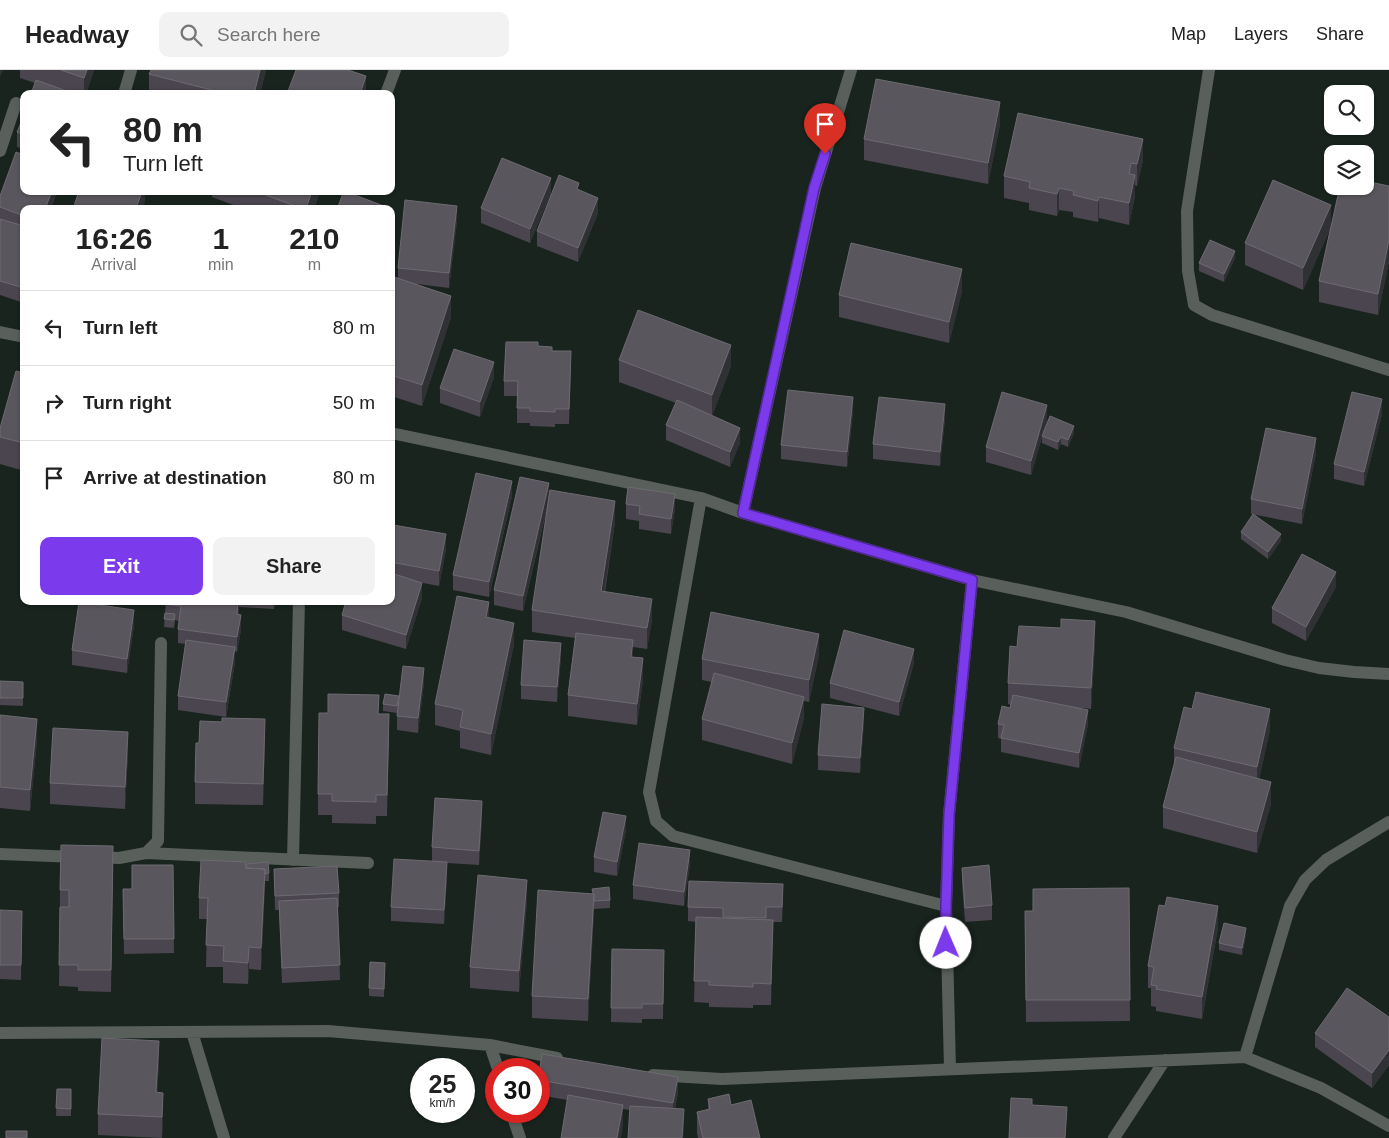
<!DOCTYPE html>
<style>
body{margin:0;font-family:Arial,sans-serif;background:#f2f2f2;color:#222;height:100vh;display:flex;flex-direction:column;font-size:19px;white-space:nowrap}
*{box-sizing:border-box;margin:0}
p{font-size:16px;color:#767676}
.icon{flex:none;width:28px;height:28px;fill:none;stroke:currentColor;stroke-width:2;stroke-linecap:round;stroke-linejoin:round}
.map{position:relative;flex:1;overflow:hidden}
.details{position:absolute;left:20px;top:135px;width:375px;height:400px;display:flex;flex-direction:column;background:#fff;border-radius:10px;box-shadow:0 1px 4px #0004}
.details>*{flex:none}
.top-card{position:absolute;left:20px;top:20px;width:375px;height:105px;border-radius:10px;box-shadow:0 1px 4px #0004;background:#fff;color:#222;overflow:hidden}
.tools{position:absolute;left:1324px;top:15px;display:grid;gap:10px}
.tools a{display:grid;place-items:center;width:50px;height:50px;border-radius:10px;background:#fff;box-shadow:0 1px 4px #0004;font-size:25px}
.speed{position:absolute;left:410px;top:988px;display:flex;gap:10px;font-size:25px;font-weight:700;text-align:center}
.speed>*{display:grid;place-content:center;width:65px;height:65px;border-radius:50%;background:#fff;box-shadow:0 1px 4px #0004;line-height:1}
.speed small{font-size:12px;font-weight:400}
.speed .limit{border:8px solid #d22;background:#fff;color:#111}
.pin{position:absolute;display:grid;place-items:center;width:42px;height:42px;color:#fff;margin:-51px -21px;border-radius:50% 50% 50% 0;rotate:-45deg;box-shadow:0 0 5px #0007}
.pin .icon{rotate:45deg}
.me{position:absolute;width:55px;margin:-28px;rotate:359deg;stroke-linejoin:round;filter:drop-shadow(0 0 4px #0008)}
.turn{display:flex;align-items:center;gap:18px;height:105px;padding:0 20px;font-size:22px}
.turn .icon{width:65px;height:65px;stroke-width:2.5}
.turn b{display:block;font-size:35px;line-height:42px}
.eta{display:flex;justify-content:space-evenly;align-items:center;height:85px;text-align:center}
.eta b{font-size:30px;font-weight:800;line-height:35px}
.button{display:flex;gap:10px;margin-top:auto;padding:10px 20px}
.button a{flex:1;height:58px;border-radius:10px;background:#7c3aed;color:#fff;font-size:20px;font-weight:800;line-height:58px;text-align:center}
.button a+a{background:#f2f2f2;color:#222}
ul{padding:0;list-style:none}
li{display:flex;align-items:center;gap:15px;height:75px;padding:0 20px;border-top:1px solid #e0e0e0}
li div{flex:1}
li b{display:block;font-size:19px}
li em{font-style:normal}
header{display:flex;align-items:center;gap:30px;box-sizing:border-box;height:70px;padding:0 25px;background:#fff;border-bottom:1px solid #e0e0e0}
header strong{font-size:24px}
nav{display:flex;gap:28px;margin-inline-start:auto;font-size:18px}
.search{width:350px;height:45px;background:#f2f2f2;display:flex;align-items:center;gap:12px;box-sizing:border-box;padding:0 18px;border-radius:10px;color:#767676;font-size:19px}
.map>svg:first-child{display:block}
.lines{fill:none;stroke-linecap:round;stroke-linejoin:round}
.minor{stroke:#595f5b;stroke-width:12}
.wall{fill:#4a454e}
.shaded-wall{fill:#303135}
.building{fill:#5a565d;stroke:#6d6b71}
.route-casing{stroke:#51269a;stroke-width:12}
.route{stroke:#7c3aed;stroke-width:9}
</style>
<header>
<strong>Headway</strong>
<div class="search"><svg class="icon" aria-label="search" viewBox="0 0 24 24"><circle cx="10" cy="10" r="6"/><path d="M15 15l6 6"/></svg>Search here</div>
<nav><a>Map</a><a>Layers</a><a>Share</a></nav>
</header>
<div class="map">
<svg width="1389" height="1068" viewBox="0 0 1389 1068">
<rect width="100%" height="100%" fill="#19241e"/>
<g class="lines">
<path class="minor" d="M1209 0 1187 141 1188 201 1194 235 1212 245 1389 300
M124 24 131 0
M386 24 395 0
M0 81 16 33
M0 262 24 267
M391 363 701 428 743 443 972 510 1126 542 1285 590 1319 598 1354 602 1389 604
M701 428 649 722 656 751 673 766 946 836
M743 443 815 118 851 0
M146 783 368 793
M0 784 77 787
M97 787 119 788 146 783 158 771 161 573
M293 790 299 531
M192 962 224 1068
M0 963 328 961 490 975 557 988
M490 975 498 999
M1245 987 1290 836 1305 810 1326 790 1389 752
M950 999 946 836 949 745 972 510
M653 1005 722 1009 1245 987 1321 1018 1389 1056
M511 1041 520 1068
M1114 1068 1165 990"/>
</g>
<path class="wall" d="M20 0H94L86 24H31L35 13 20 8Z
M266 0 260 24H149V4Z
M24 45V79L17 77V62Z
M1000 54 988 114 864 90V69Z
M1143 90 1137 116 1135 115V126L1129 155 1099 148 1098 152 1073 147V142L1059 140 1057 146 1029 140V133L1004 128V106Z
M1389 116V191L1378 245 1319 232V211L1330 159 1303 220 1245 195V173L1331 154Z
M24 121H57L51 139H24V233L0 225V126Z
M212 121H320L314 139H244L212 127Z
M551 123 530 173 481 153V138Z
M598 143 578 192 537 176V161Z
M457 151 449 218 417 214 451 247 422 336 391 326V206L398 208V198Z
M1235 188 1224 212 1199 201V193Z
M962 221 949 273 839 247V225Z
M538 276 552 281 571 296 569 354H555V357L530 356V353H517V326H504V311Z
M619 290 731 296 712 346 740 373 730 397 666 370V355L676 333 619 312Z
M24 303V401L0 394V358Z
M494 307 480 347 440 333V318Z
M853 342 847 397 781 389V375Z
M1382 344 1364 416 1334 409V394Z
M945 349 940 396 873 389V374Z
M1047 350 1044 362 1074 363 1068 377 1061 374 1058 380 1042 373V367L1031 405 986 392V377Z
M1316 383 1302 454 1251 444V429Z
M512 426 489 527 453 520V505Z
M549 427 615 452 605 522 652 550 647 579 633 577V587L643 610 637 655 568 646V625L575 568 532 562V540L549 430 523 541 494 535V520Z
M626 434 675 439 671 464 639 459V451L626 449Z
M1241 462 1281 471 1268 489 1241 469Z
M391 465 446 479 439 516 418 512 422 528 406 579 342 560V545L391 531Z
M1336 517 1306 571 1272 553V538Z
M166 531H275L274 539 239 537V545L241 560 237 582 235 581V592L226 647 178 640V626L186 574 178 573V559L180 551 175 550 174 558 164 557Z
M489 548 514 574 491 685 460 678V661L435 655V634Z
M134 555 127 603 72 595V580Z
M1095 573 1091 639 1081 638 1088 654 1079 698 1001 682V669L998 668V654L1010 638 1011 635 1008 634V613L1017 577Z
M819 585 809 632 804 631V648L792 694 702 670V649L712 612 702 610V589Z
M561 587 557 632 521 629V615Z
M914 593 899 646 830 628V613Z
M0 611 23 612V636L0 635Z
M424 613 418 663 397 660V643L383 641V634L399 633Z
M379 644 389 665 387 746H376V754L332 753V745H318V724Z
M0 645 37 670 30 741 0 738Z
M864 652 860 703 818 700V685Z
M1270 660 1259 709 1271 734 1257 783 1163 758V737L1174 694V678Z
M265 670 263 735 195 734V712Z
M128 683 125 739 50 734V713Z
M482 746 479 795 447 793V807L444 854 391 851V837L432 791V777Z
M626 760 617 806 594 802V787Z
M246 794 269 803V811H265L261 900 249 899 248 914 223 913V897H206L207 849H199V828Z
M690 794 684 836 633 829V815Z
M173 795 174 883 124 884 123 819H132Z
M113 797 111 922 78 921V917L59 916 60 820Z
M962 798 992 835V850L965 852 962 812Z
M274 799 339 823V837H338L340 910 282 913 279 840H275Z
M1129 818 1130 951 1026 952 1025 841H1033Z
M592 823 610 830V838L594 839 588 951 532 948V926Z
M783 829 782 852H773L771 935H753V938L709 937V933L694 932 696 852 688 851V837Z
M527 831 519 922 470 918V897Z
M0 840 22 855 21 910 0 909Z
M1218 857 1202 949 1156 941V937L1151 936V918H1148V896Z
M1246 865 1242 885 1219 880V873Z
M612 879 664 880 663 949H642V953L611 952Z
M385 893 384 927 369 926V918Z
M1389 947V995L1372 1018 1315 977V963Z
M159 993 157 1022 163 1044 162 1068 98 1065V1044Z
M539 1004 678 1022 675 1039 684 1060 630 1040 623 1039V1056L567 1030 539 1025Z
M57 1019H71V1046H56Z
M708 1029 760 1068H698L697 1063V1042L708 1040Z"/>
<path class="shaded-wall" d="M0 0H3L0 7Z
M87 0H94L86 24H84V8Z
M260 0H266L260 24H254Z
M366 6V21L365 24H360Z
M1000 32V54L988 114V93Z
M1143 69V90L1137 116V94Z
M1135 105V126L1129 155V133Z
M551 108V123L530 173V159Z
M1059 118V140L1057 146V124Z
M52 121H57L51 139H45Z
M142 121H145V131L143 139H136Z
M312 121H320L314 139H306Z
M1099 127V148L1098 152V131Z
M598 128V143L578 192V178Z
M1331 135V157L1303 220V198Z
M457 136V151L449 218V203Z
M392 139V154L391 156V141Z
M1389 170V191L1378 245V224Z
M1235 181V188L1224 212V204Z
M962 199V221L949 273V252Z
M451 226V247L422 336V315Z
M731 275V296L712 347V325Z
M494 292V307L480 347V332Z
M853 327V342L847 397V382Z
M1382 329V344L1364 416V402Z
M945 334V349L940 396V382Z
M1047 335V350L1031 405V391Z
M1074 356V363L1068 377V370Z
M740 358V373L730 397V382Z
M1061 367V374L1058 380V372Z
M1316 368V383L1302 454V439Z
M512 411V426L489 527V512Z
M549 413V428L523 541V526Z
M675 424V439L671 464V449Z
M615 431V452L601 543V521Z
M446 464V479L439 516V501Z
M1281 464V471L1268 489V482Z
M1336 502V517L1306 571V557Z
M422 513V528L406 579V565Z
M652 529V550L647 579V558Z
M239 531V546L237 544Z
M489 532V554L486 547Z
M134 540V555L127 603V589Z
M241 545V560L237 582V567Z
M1095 551V573L1091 639V618Z
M514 553V574L491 685V664Z
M819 564V585L809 632V610Z
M633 570V592L631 587Z
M561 573V587L557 632V617Z
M235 577V592L226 647V632Z
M914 579V593L899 646V632Z
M643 588V610L637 655V634Z
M424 598V613L418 663V648Z
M804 627V648L792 694V673Z
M864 638V652L860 703V688Z
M1270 639V660L1257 719V697Z
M1088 640V654L1079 698V683Z
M37 649V670L30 741V720Z
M265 649V670L263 735V714Z
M128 662V683L125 739V717Z
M1271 712V734L1257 783V762Z
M482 731V746L479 795V781Z
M626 746V760L617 806V792Z
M690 780V794L684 836V822Z
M447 792V807L444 854V840Z
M265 799V820L261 900V878Z
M527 810V831L519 922V901Z
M594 824V845L588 951V929Z
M1218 836V857L1202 949V927Z
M773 850V871L771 935V914Z
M1246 858V865L1242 885V878Z
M249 877V899L248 914V893Z
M159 971V993L156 1043V1022Z
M1389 980V995L1372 1018V1003Z
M678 1007V1022L673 1047V1033Z
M163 1023V1044L162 1068V1047Z
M623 1035V1056L621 1068H617Z
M684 1039V1060L683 1068H682Z"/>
<path class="building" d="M61 0H87L84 8Z
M151 0H260L254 24H227L149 4Z
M296 0H348L366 6 360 24H287Z
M876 9 1000 32 988 93 864 69Z
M36 10 75 24H31Z
M1018 43 1143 69 1137 94 1131 93 1129 104 1135 105 1129 133 1099 127 1098 131 1073 125 1074 121 1059 118 1057 124 1029 118 1030 112 1004 106Z
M24 45V65L17 62Z
M16 82 24 85V121H52L45 139H24V146L0 137V126Z
M502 88 551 108 530 159 481 138Z
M559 105 579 113 577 119 598 128 578 178 537 161Z
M1273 110 1331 135 1303 198 1245 173Z
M1365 111 1389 116V170L1378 224 1319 211 1340 116H1365Z
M79 121H142L136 139H73Z
M255 121H312L306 139H303Z
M344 121 392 139 391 141V139H337Z
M405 130 457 136 449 203 398 198Z
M0 149 24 156V218L0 211Z
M1210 170 1235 181 1224 204 1199 193Z
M851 173 962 199 949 252 839 225Z
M391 206 451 226 422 315 391 305Z
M638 240 731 275 712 325 619 290Z
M506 272H538V276L552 277V281H571L569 339H555V342L530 341V338H517L518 311H504Z
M454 279 494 292 480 332 440 318Z
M16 301 24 303V373L0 367V358Z
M788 320 853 327 847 382 781 375Z
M1002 322 1047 335 1031 391 986 377Z
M1352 322 1382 329 1364 402 1334 394Z
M879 327 945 334 940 382 873 374Z
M677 330 740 358 730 382 666 355Z
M1050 346 1074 356 1068 370 1061 367 1058 372 1042 366Z
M1266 358 1316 368 1302 439 1251 429Z
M476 403 512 411 489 512 453 505Z
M520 407 549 413 523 526 494 520Z
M628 417 675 424 671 449 639 444 640 436 626 434Z
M550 420 615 431 601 521 652 529 647 558 532 540Z
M1253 444 1281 464 1268 482 1241 462Z
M393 455 446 464 439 501 391 492V465Z
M1302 484 1336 502 1306 557 1272 538Z
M391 503 422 513 406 565 342 545 346 531H391Z
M457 526 489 532 486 547 514 553 491 664 460 657 463 640 435 634Z
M166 531H238L237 544 241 545 237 567 178 559 181 536 165 534Z
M79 532 134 540 127 589 72 580Z
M711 542 819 564 809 610 702 589Z
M165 543 175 544 174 550 164 549Z
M1061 549 1095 551 1091 618 1008 613 1010 576 1017 577 1019 556 1061 558Z
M844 560 914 579 899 632 830 613Z
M576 563 633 570 631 587 643 588 637 634 568 625Z
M186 570 235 577 226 632 178 626Z
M524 570 561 573 557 617 521 615Z
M403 596 424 598 418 648 397 646Z
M714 603 804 627 792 673 702 649Z
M0 611 23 612V628H0Z
M1196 622 1270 639 1257 697 1174 678 1184 637 1192 639Z
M328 624 379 625 378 644H389L387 725H376V732L332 731V724H318L319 643H328Z
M385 624 399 626 397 636 383 634Z
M1013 625 1088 640 1079 683 1001 668 1004 655 998 654 1002 636 1010 638Z
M822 634 864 638 860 688 818 685Z
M0 645 37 649 30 720 0 717Z
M222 648 265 649 263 714 195 712 196 673H199L200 651 222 652Z
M53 658 128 662 125 717 50 713Z
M1176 687 1271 712 1257 762 1163 737Z
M435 728 482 731 479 781 432 777Z
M603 742 626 746 617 792 594 787Z
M639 773 690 780 684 822 633 815Z
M61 775 113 776 111 900H78V895H59L60 837H69V820H60Z
M394 789 447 792 444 840 391 837Z
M201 790 246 792V798L265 799 261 878 249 877 248 893 223 891 224 876 206 875 208 828H199Z
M268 792 269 803 265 804V799L246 798V794Z
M132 795H173L174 869H124L123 819H132Z
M989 795 992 835 965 838 962 798Z
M337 796 339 823 275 826 274 799Z
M478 805 527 810 519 901 470 897Z
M689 811 783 814 782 837H766V848L723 847V838L688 837Z
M609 817 610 830 594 831V824L593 823 592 819Z
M1129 818 1130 930H1026L1025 841H1033V819Z
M538 820 594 824 588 929 532 926Z
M1167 827 1218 836 1202 927 1156 919 1157 916 1151 915 1154 897 1148 896 1159 835 1165 836Z
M337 828 340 895 282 898 279 831Z
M0 840 22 841 21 895H0Z
M696 847 773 850 771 914 753 913V917L709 915V911H694Z
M1224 853 1246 858 1242 878 1219 873Z
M612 879 664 880 663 934H642V938H611Z
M370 892 385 893 384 919 369 918Z
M1347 918 1389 947V980L1372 1003 1315 963Z
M102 968 159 971 156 1022 163 1023 162 1047 98 1044Z
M542 984 678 1007 673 1033 539 1010V1004Z
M57 1019H71V1039L56 1038Z
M729 1024 731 1035 751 1030 760 1068H703L697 1042 710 1039 708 1029Z
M568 1025 623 1035 617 1068H561Z
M1011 1028 1032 1029V1035L1067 1037 1065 1068H1009Z
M630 1036 684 1039 682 1068H628Z
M6 1061H27V1068H6Z"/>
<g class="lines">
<defs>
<path id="route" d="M825 84 814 118 743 443 972 510 949 745 946 836V873"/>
</defs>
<use href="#route" class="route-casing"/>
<use href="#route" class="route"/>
</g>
</svg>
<div class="tools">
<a><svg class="icon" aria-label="search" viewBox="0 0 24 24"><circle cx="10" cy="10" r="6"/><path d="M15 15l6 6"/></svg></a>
<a><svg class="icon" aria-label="layers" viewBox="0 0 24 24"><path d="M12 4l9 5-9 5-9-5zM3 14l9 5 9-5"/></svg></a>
</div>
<div class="speed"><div>25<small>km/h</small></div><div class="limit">30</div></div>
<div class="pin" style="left:825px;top:84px;background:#d93025"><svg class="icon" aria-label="arrive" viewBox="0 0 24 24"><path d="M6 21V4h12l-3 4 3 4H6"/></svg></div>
<svg class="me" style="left:946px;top:873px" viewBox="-20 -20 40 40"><circle r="19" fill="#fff"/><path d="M0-13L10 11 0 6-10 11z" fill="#7c3aed"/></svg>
<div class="top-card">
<div class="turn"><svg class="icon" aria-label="left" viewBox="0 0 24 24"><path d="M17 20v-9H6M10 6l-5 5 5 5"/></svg><div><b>80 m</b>Turn left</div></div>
</div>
<section class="details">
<div class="eta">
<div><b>16:26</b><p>Arrival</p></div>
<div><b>1</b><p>min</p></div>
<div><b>210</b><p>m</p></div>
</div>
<ul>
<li><svg class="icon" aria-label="left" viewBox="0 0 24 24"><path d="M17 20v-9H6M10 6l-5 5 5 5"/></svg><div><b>Turn left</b></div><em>80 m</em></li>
<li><svg class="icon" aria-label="right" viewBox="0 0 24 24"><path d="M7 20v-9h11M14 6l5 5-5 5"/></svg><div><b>Turn right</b></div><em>50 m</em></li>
<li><svg class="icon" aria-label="arrive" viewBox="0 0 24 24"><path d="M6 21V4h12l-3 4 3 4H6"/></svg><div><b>Arrive at destination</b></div><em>80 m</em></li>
</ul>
<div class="button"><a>Exit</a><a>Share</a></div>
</section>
</div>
